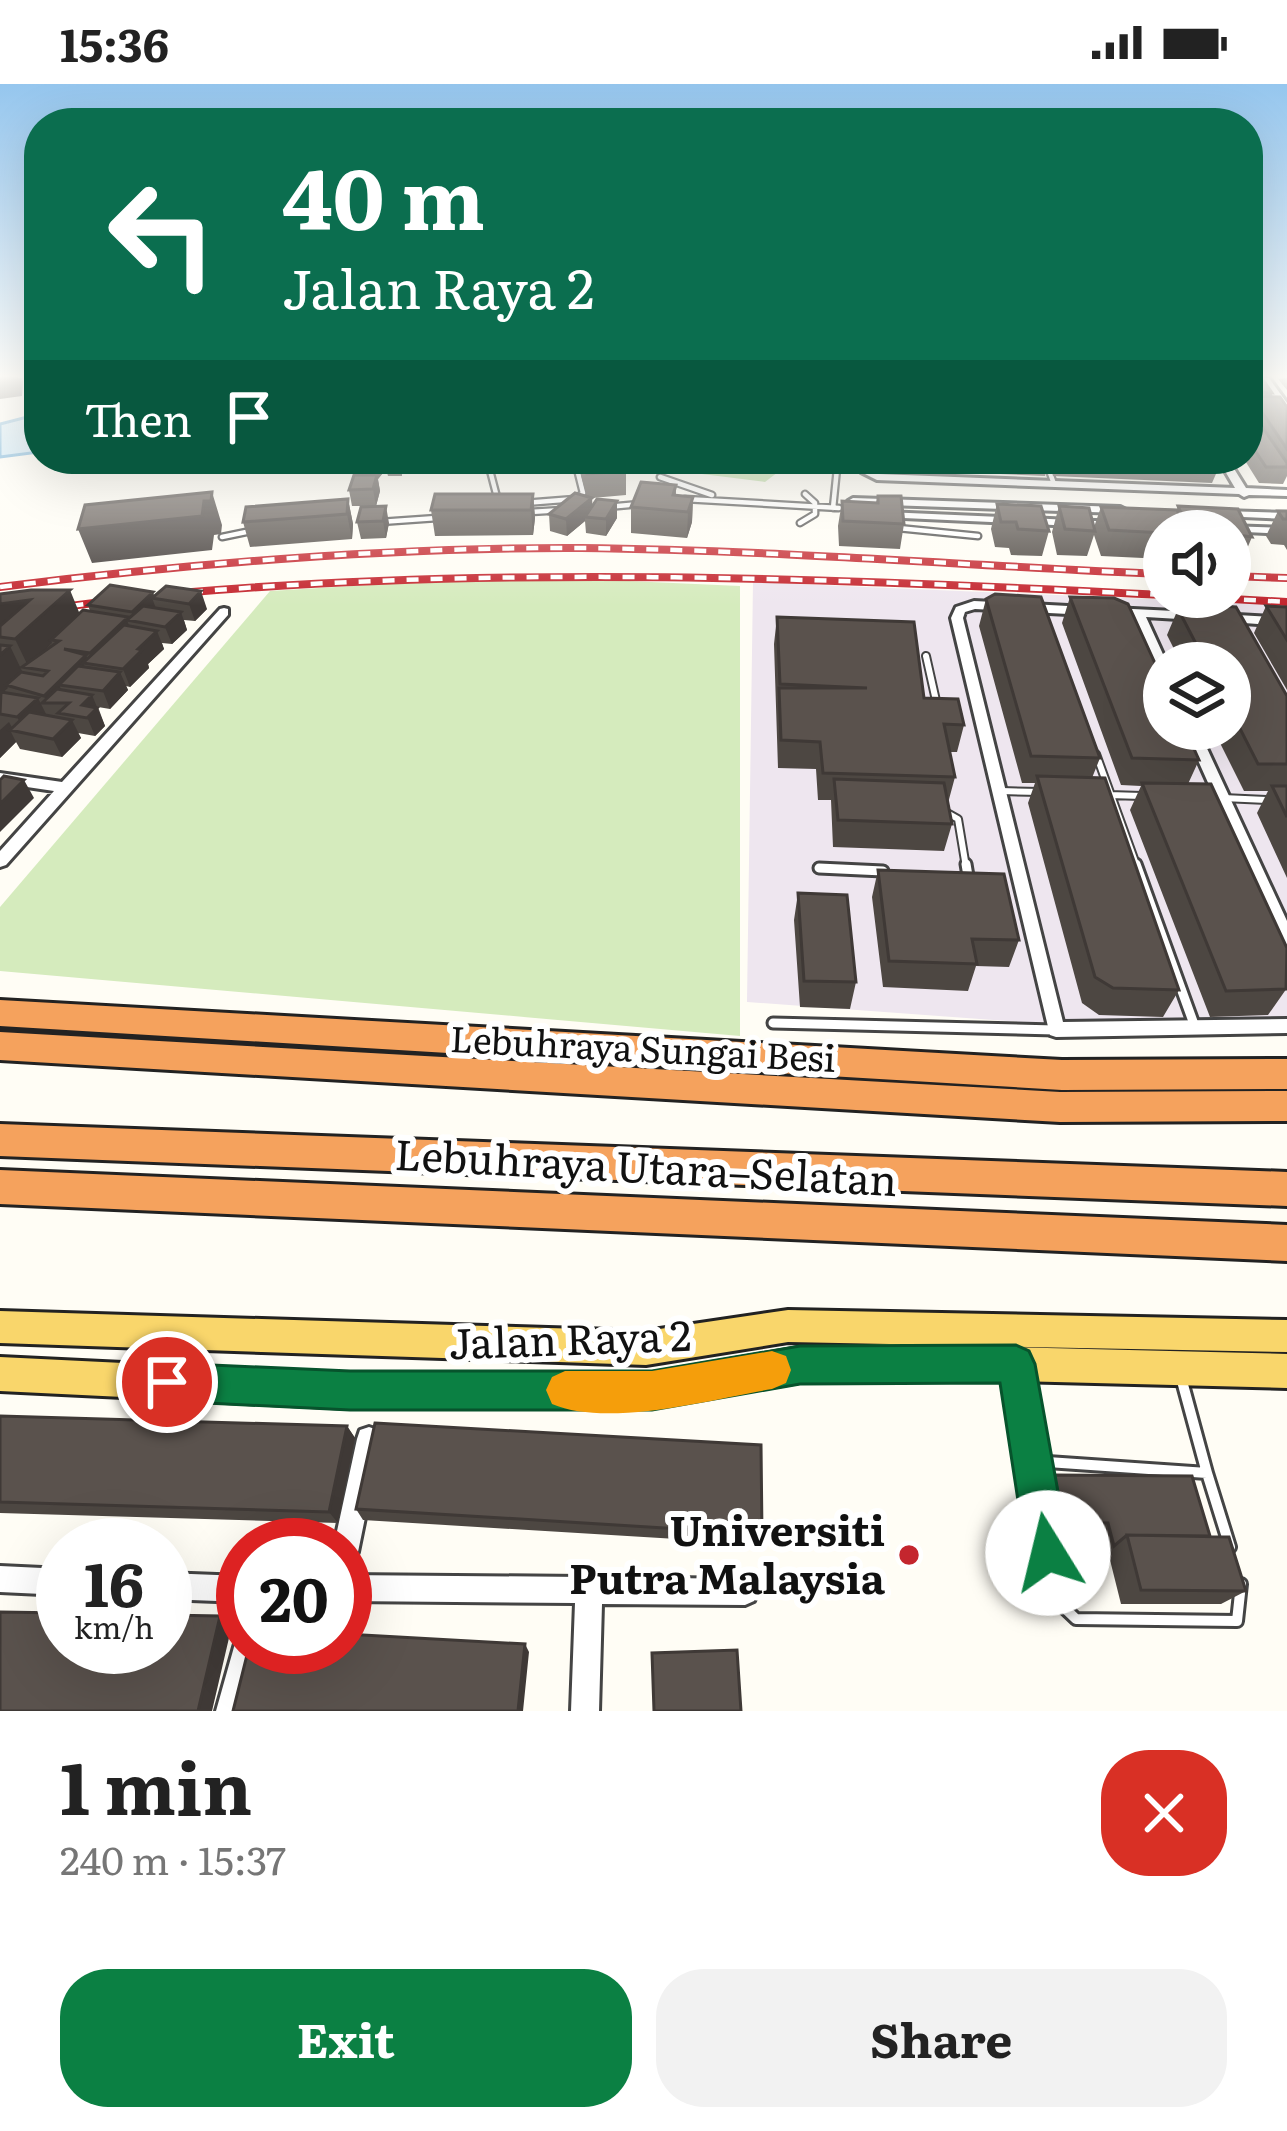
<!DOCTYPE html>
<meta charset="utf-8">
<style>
body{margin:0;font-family:Literata,serif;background:#f2f2f2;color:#222;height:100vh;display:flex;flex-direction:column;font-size:45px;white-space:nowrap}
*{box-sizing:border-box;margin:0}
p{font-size:39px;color:#767676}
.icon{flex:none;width:66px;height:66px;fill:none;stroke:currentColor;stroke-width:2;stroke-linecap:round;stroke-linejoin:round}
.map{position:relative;height:1627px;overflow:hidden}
.side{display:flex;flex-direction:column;background:#fff;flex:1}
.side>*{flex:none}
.banner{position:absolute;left:24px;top:24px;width:1239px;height:366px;border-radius:48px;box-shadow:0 12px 48px #0002;background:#0b6e4f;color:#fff;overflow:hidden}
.controls{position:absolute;left:1143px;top:426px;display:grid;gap:24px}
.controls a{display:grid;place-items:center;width:108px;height:108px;border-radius:50%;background:#fff;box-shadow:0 12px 48px #0002;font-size:60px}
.speed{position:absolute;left:36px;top:1434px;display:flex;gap:24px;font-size:60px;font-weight:700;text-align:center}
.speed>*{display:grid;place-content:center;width:156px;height:156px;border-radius:50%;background:#fff;box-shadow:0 12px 48px #0002;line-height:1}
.speed small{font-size:30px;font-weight:400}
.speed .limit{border:18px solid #d22;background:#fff;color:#111}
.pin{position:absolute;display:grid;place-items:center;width:102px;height:102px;color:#fff;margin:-51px;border:6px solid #fff;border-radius:50%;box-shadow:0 3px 12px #0007}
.me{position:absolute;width:132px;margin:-66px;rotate:351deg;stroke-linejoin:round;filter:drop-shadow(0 0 9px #0008)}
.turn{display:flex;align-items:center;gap:42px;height:252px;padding:0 60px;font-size:54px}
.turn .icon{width:156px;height:156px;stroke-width:2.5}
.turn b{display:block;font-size:84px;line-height:102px}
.then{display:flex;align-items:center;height:114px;padding:0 60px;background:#0003;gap:24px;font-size:45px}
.round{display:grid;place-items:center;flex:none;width:126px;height:126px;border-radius:48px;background:#f2f2f2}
.summary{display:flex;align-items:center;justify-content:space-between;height:204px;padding:0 60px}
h1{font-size:72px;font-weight:700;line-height:90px}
.action{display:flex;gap:24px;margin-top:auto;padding:24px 60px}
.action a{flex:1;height:138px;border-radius:48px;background:#0b8043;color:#fff;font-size:48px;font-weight:700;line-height:138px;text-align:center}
.action a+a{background:#f2f2f2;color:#222}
.status{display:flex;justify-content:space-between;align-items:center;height:84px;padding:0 60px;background:#fff;direction:ltr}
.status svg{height:33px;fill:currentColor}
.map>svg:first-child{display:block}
.industrial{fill:#eee6ef;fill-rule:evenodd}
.green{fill:#d5ebbd}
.forest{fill:#b9dc9c}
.water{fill:#b9e0f7;stroke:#3f96cf;stroke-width:3}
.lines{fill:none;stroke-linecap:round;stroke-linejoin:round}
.lane-far3-casing{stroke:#444;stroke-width:9}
.lane-far2-casing{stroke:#444;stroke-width:10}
.lane-far1-casing{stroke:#444;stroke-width:15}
.lane-casing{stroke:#444;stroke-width:16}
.street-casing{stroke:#444;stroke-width:6}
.primary-casing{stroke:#222;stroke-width:6}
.highway-casing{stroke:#222;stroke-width:6}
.lane-far3{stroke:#fff;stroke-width:4.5}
.lane-far2{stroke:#fff;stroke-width:6}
.lane-far1{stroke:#fff;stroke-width:9}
.lane{stroke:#fff;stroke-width:10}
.street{fill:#fff;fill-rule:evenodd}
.primary{fill:#f9d66b;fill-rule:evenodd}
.highway{fill:#f5a25d;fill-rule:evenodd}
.rail-casing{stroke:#c4262e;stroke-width:8}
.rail{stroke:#fff;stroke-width:4.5;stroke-dasharray:12;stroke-linecap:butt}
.wall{fill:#4d4742}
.shaded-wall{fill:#3f3936}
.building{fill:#5a524d;stroke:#3f3936;stroke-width:3}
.route{fill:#0b8043;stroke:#07532c;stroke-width:3}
.slow{fill:#f59e0b}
.poi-dot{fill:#c4262e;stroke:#fff;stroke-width:4.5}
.labels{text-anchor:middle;stroke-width:12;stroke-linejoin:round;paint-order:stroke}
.street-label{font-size:36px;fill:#111;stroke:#fff}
.near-street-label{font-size:42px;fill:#111;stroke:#fff}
.near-poi-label{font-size:42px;font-weight:bold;fill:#111;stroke:#fff;text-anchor:end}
</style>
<div class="status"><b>15:36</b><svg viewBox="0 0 49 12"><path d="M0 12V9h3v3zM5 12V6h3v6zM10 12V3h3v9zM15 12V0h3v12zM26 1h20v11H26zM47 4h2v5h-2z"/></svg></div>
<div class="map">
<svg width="1287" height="1627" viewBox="0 0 1287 1627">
<rect width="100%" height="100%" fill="#fffdf5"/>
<path class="industrial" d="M753 498 1287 521V934L1048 940 747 918ZM1164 579H1230V645H1164Z"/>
<path class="green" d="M517 492 740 502V952L0 887V823L270 507Z"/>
<path class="forest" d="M582 375H795L765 398Z"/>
<path class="water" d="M39 330V368L0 373V340Z"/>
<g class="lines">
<defs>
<path id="lane-far3" d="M487 375 498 417
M1045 375 1054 400
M491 378 532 375
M660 393 712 411
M685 415 839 424
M524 419 575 415 583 409 577 385 542 375
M607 423 640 420
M833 424 838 375
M530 428 563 426
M380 438 437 434
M800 439 815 430V419L805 410
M898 444 978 452
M222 453 251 447"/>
<path id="lane-far2" d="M926 572 937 621
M1096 670 1137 783
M1001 707 1040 708
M1109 711 1142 712
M1223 714 1287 717
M942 726 958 735 966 783"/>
<path id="lane-far1" d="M966 780 968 792
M1136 780 1195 943
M819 784 883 787
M773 939 1055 946"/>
<path id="lane" d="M1017 1287 1033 1377 1207 1389 1182 1297
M1033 1377 1055 1515 1076 1535 1237 1537 1241 1500
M1207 1389 1230 1463"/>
<path id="street" d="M1260 294H1269L1287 319V329L1284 328Z
M859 375H869L870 385 879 390 1235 404 1218 375H1228L1246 404 1287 406V412L1249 411 1244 413 1239 410 877 396 861 388Z
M853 414 1120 423 1126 426 1120 429 859 420V427L866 430 854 433 848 430V417Z
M1224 427 1287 429V435L1220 432V428Z
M886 428 1118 438 1124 441 1118 444 882 433V429Z
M1228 442 1287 444V450L1224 447V443Z
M974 517 1087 523 1093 527 1087 531 975 525 965 528 963 534 1063 938 1287 935V949L1056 953 1050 951 951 534 956 523Z
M224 524 228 525V531L6 781 0 783V767L54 707 0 699V689L62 698 220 525Z
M1112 524 1195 528 1201 532 1195 536 1146 533 1167 579H1164V590L1157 586 1133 533 1108 531V525Z
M1220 530 1287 534V542L1216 537V531Z
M1184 645H1198L1287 837V861L1281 860 1278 855Z
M369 1343 378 1346 381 1355 358 1468 354 1477 345 1481V1461H334L357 1355 360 1346Z
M0 1482 63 1485V1511L0 1508Z
M165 1489 243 1492V1518L165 1515Z
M345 1491 583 1493 589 1491 595 1493 745 1495 754 1499 758 1508 754 1517 745 1521 602 1520 599 1627H571L575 1519 345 1517Z
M243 1551V1563H260L244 1627H216L234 1563 237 1553Z"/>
<path id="primary" d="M788 1226 1287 1236V1268L930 1261 1287 1270V1304L893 1294 799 1298 653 1323 350 1324 0 1307V1273L350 1290 653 1289 799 1264 890 1260 788 1258 646 1281 0 1259V1227L646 1247Z"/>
<path id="highway" d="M0 916 1062 976 1287 975V1005L1062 1006 0 942Z
M0 948 1060 1008 1287 1007V1037L1060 1038 0 976Z
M0 1040 1287 1088V1122L0 1072Z
M0 1086 1287 1141V1177L0 1120Z"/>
</defs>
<use href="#lane-far3" class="lane-far3-casing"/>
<use href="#lane-far2" class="lane-far2-casing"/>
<use href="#lane-far1" class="lane-far1-casing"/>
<use href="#lane" class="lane-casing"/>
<use href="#street" class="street-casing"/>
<use href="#primary" class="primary-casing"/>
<use href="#highway" class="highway-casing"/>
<use href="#lane-far3" class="lane-far3"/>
<use href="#lane-far2" class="lane-far2"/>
<use href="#lane-far1" class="lane-far1"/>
<use href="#lane" class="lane"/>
<use href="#street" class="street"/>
<use href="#primary" class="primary"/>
<use href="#highway" class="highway"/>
<defs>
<path id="rail" d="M1230 492 1287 494
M0 503C193 479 387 463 581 464 776 466 970 482 1164 490
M167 510C500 481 831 494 1164 511
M1196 513 1287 518
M0 531 125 515"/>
</defs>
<use href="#rail" class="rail-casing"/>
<use href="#rail" class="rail"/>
</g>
<path class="wall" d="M1248 294 1272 309 1271 313 1287 323V392L1283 400 1259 399 1244 375H1248Z
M1287 294V306L1278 295Z
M402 375V392H388L386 385 378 395 380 407 376 422H352L349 406 360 391 357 377Z
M581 375H622L626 387V411L592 414V421L617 434 606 452 586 449 585 437 567 452 550 447 549 430 587 413 581 391Z
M882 375H1215L1219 383 1212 399 1053 392 1050 381 1051 377 1049 376 1045 392 883 385Z
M676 401V412L693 413 692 438 687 454 631 449V423Z
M533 410 535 434 533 451 435 452 431 426Z
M878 412 904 440 900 465 839 462 838 442 842 417 876 419Z
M348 415 353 440 352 455 250 463 243 438Z
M997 420 1049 447 1042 472 1011 471 1009 464 995 463 991 445Z
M1059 422 1094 443 1101 423 1177 426 1178 422 1252 453 1241 479 1230 477V447H1164V475L1101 472 1094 451 1087 472 1057 471 1052 448Z
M361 423 389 439 386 454 361 455 357 438Z
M1278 427H1287V466L1284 461 1271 460 1266 452Z
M0 510 80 529 90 527 88 521 154 512 207 525 195 537 184 536 187 546 172 560 162 559 164 565 148 580 149 584 130 603 126 602 128 606 110 625 98 623 105 642 95 652 78 649 81 654 62 673 20 665 16 658 0 674Z
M1070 513 1199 676 1188 700 1287 904 1268 931 1210 933 1130 726 1141 702 1121 701 1062 539Z
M986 515 1100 674 1092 694 1179 906 1163 933 1099 931 1082 919 1028 719 1035 699H1022L979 542Z
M1266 522 1287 523V606L1254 549Z
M1178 525 1287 612V794L1257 729 1268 707H1244L1213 645H1230V579H1181L1167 551Z
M777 533 924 614 964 641 957 668H950L955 693 948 719 952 740 944 767 833 763 831 716H818L816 685 778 684 774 560Z
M878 786 1019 856 1009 883 976 882 968 907 883 903 872 813Z
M798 809 856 898 850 925 800 923 794 836Z
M0 1332 347 1342 355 1354 338 1439 0 1429Z
M1054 1391 1210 1452 1246 1507 1221 1520H1121L1102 1444 1059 1443 1049 1397Z
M356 1425 762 1450 759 1460 363 1436Z"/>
<path class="shaded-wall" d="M16 294H22L23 298 22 312 0 315V299Z
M378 375H387L388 383 378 395 375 379Z
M377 391 380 407 376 422 373 405Z
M212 408 222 441 221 450 214 451 212 466 92 479 78 445Z
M533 410 535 434 533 451 531 426Z
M693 413 692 438 687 454 688 428Z
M592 414 593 431 585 433V437L567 452 566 435Z
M348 415 353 440 352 455 347 430Z
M617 417V434L606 452V435Z
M386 422 389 439 386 454 383 437Z
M70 506 81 533 51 556 52 559 28 582 15 555 0 548V520Z
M201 507 207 525 195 537 189 520Z
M153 508 155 514H152L157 527 136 538 132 528Z
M181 528 187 546 172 560 165 543Z
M128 533 127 536 133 552 95 580 90 569Z
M157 547 164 565 148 580 149 584 130 603 123 585 138 565Z
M10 562 23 589 6 601 8 604 0 611V571Z
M86 571 89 580 83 579 90 593 59 601 67 616 47 619 44 612Z
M120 588 128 606 110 625 103 607Z
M92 611 105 642 95 652 82 621Z
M38 614 47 632 27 651 17 633Z
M72 636 81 654 62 673 53 655Z
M9 638 14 647 10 646 16 658 0 674V646Z
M24 696 34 714 0 748V720Z
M347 1342 355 1354 338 1439 329 1428Z
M220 1532 232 1541 212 1627H198Z
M525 1560 529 1568 523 1627H518Z"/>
<path class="building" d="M0 294H16L15 297 0 299Z
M1248 294H1262L1272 309 1248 308Z
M1251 312 1280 313 1287 323V365Z
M1248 322 1287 379V383H1266L1248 356Z
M359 375H378L375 379 357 377Z
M387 375H401L400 383 386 384Z
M583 375H622L626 387 587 390Z
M1058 375H1215L1219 383Z
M354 391H377L373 405 349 406Z
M641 398 676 401 673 411 693 413 688 428 631 423Z
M212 408 211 417H204L202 432 78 445 85 421Z
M575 409 592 414 566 435 549 430Z
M435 410H533L531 426H431Z
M878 412H901L904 440 843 437 842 417 878 419Z
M348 415 347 430 243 438 246 423Z
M597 415 617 417 606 435 585 433Z
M997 420 1041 422 1049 447 1018 445 1016 438H1001Z
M386 422 383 437 357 438 361 423Z
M1059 422 1089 424 1095 447 1065 445Z
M1178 422 1238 425 1252 453 1230 450V447L1188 445Z
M1101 423 1177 426 1186 447H1164V449L1109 446Z
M1278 427H1287V435H1283Z
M110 501 153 508 132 528 88 521Z
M166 502 201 507 189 520 152 514Z
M31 506H70L15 555 0 553V542L30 516 0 520V510Z
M995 510 1041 513 1100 674 1031 672 986 515Z
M1070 513 1114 514 1128 520 1164 599V645H1185L1199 676 1132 674Z
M1187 520 1236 523 1287 612V680H1258L1230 625V579H1206L1178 525Z
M143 522 181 528 165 543 127 536Z
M1266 522 1287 523V556Z
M83 526 128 533 90 569 64 565 86 571 44 612 6 601 21 588 43 592 48 587 22 583 59 557 51 556Z
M777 533 914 538 924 614 958 615 964 641 944 640 955 693 823 689 820 658 781 656 779 604H867L780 600Z
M124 541 157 547 138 565 142 566 123 585 83 579Z
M0 561 10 562 0 571Z
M78 582 120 588 103 607 59 601Z
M57 605 92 611 82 621 97 624 87 634 58 629 69 619H42Z
M1 608 38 614 17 633 0 630Z
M29 628 72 636 53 655 10 646Z
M4 692 24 696 0 720V696Z
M1037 692 1105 694 1179 906 1113 904 1095 893Z
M834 695 944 699 952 740 838 736Z
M1142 699 1211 700 1287 864 1286 905 1226 907Z
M1272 702H1287V733Z
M878 786 1004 790 1019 856 972 855 977 880 889 877Z
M798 809 847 811 856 898 804 897Z
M0 1332 347 1342 329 1428 0 1418Z
M375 1339 761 1361 762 1450 356 1425Z
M1054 1391 1192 1392 1210 1452 1127 1451 1114 1462 1108 1439 1065 1438Z
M1127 1451 1229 1453 1246 1507 1141 1506Z
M0 1528 63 1529V1563H165V1531L220 1532 198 1627H0Z
M345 1550 525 1560 518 1627H233L249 1563H345Z
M737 1566 741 1627H654L652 1569Z"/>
<linearGradient id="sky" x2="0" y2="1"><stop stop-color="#95c6ee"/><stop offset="0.56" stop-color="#fffefa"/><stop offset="1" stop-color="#fffefa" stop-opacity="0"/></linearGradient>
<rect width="1287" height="522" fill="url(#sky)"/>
<path class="route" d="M1016 1261 1029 1267 1035 1280 1069 1469 1063 1484 1048 1491 1033 1484 1026 1469 1000 1299 800 1300 652 1326H350L167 1317 153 1312 148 1298 153 1284 167 1279 350 1287H652L800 1262Z"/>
<path class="slow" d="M772 1267 786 1272 791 1286 786 1299 772 1305C713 1315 608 1344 552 1320L546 1306 552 1293 565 1287H652Z"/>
<circle class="poi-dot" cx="909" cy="1471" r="12"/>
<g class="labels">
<g class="street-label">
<text transform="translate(643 965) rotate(3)" y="13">Lebuhraya Sungai Besi</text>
</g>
<g class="near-street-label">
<text transform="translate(646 1084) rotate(3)" y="15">Lebuhraya Utara–Selatan</text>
<text transform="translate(570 1256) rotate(-2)" y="15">Jalan Raya 2</text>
</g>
<g class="near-poi-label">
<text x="885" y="1462">Universiti<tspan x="885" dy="48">Putra Malaysia</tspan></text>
</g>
</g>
</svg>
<div class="controls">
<a><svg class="icon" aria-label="sound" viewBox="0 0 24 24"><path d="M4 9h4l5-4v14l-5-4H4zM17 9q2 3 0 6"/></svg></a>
<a><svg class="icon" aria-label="layers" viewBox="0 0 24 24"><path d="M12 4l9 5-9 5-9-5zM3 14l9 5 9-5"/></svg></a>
</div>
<div class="speed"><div>16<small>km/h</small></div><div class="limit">20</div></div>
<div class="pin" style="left:167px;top:1298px;background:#d93025"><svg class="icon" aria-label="arrive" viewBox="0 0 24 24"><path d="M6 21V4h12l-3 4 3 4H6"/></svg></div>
<svg class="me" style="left:1048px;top:1469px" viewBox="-20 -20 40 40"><circle r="19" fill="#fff"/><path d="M0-13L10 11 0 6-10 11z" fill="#0b8043"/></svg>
<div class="banner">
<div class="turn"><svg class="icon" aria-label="left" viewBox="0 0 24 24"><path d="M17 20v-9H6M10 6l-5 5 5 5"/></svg><div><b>40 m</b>Jalan Raya 2</div></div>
<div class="then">Then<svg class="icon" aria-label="arrive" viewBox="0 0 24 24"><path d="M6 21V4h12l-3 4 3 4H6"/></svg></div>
</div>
</div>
<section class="side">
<div class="summary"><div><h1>1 min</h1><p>240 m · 15:37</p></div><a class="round" style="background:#d93025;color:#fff"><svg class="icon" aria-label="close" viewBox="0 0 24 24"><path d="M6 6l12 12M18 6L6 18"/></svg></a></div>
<div class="action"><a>Exit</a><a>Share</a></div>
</section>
